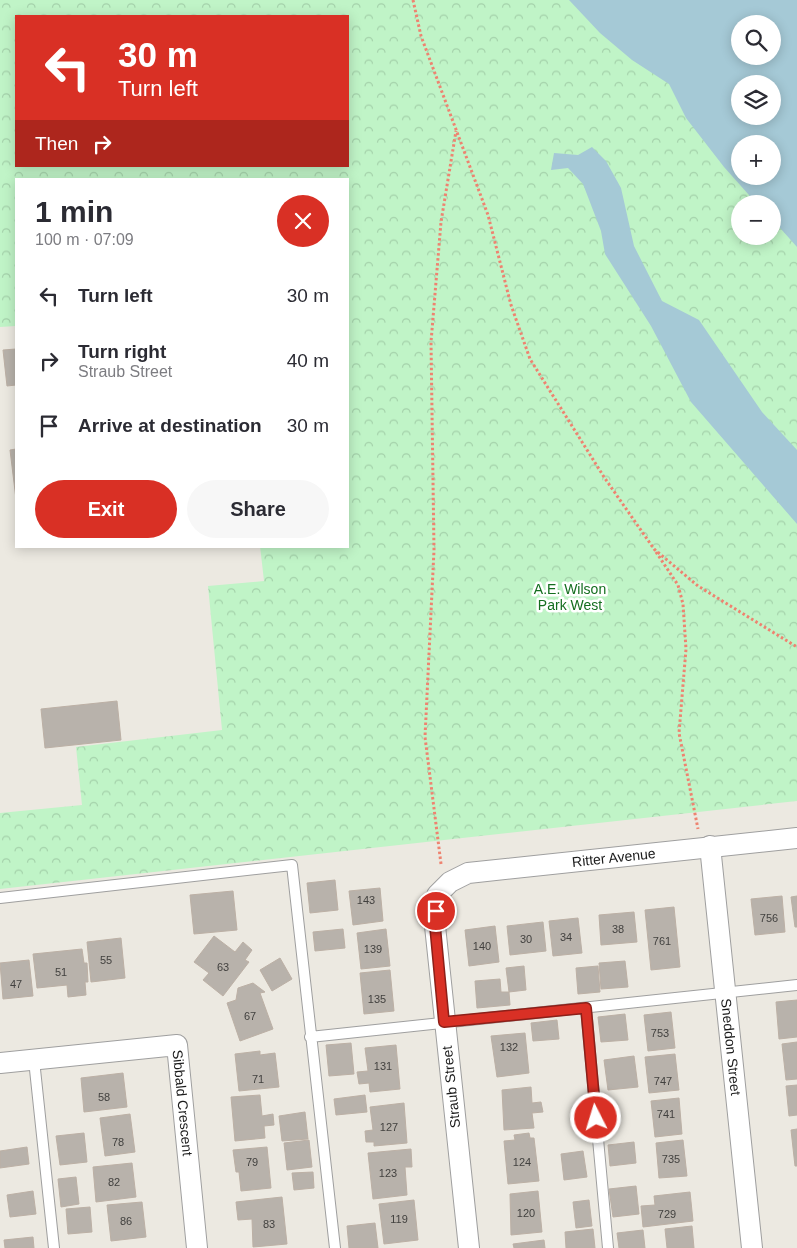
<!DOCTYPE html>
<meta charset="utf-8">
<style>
body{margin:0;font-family:Arial,sans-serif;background:#f7f7f7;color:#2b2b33;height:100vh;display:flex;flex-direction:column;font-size:19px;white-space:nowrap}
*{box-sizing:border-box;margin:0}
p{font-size:16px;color:#7c7c81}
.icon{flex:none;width:28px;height:28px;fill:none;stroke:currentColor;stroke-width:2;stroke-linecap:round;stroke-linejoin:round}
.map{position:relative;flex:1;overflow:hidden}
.panel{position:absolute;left:15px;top:178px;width:334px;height:370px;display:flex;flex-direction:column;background:#fff;border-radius:0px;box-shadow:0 2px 12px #0003}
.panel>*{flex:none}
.top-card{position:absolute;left:15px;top:15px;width:334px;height:152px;border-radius:0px;box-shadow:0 2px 12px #0003;background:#d93025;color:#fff;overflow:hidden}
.buttons{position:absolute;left:731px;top:15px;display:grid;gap:10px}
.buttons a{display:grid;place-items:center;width:50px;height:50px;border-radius:50%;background:#fff;box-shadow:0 2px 12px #0003;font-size:25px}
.pin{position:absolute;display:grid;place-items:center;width:42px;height:42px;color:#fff;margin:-21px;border:2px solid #fff;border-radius:50%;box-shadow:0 1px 5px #0007}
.me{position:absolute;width:55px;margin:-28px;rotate:355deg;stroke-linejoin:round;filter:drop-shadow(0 0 4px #0008)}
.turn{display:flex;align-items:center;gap:18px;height:105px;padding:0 20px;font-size:22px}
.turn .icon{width:65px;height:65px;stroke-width:2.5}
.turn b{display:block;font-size:35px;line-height:42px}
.then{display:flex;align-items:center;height:48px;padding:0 20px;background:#0003;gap:10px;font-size:19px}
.round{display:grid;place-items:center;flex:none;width:52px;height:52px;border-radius:26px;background:#f7f7f7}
.head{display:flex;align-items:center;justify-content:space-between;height:85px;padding:0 20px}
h1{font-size:30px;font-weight:700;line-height:38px}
.primary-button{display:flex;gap:10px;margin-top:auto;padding:10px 20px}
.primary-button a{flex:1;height:58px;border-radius:30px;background:#d93025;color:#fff;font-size:20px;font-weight:700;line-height:58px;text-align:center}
.primary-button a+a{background:#f7f7f7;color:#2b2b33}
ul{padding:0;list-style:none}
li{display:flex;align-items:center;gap:15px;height:65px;padding:0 20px}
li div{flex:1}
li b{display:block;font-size:19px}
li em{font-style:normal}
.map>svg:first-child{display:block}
.park{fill:url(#park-crowns);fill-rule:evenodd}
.water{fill:#a5c9d6;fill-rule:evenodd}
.building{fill:#b8b2ab;stroke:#bcb0a5}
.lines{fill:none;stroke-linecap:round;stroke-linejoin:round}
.service-casing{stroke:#9f9f9f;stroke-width:12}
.minor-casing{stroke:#9f9f9f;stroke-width:22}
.path{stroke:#ee8370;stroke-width:3;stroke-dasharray:2.5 2.5;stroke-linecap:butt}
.service{stroke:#fff;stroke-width:10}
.minor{stroke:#fff;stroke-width:20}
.route-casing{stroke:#8d1f18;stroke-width:12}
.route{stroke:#d93025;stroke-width:9}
.labels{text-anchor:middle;stroke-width:5;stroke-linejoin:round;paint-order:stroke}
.number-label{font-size:11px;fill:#42413f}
.park-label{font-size:14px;fill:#146e1f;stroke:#fff}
.street-label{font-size:14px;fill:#1b1b1b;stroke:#fff}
</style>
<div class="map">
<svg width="797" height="1248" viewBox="0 0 797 1248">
<defs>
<pattern id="park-crowns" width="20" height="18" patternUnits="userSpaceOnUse" patternTransform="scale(1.25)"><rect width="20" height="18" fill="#c0f4c7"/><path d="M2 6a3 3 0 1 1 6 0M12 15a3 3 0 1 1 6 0" fill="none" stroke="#a4d1aa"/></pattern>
</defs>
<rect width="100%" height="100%" fill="#ece9e1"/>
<path class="park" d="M0 0H797V801L0 889V813L82 805 76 747 222 730 208 586 264 581 260 546H348V179H16V326L0 327ZM16 16H348V166H16ZM740 24H772V56H740ZM740 84H772V116H740ZM740 144H772V176H740ZM740 204H772V236H740Z"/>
<path class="water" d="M569 0H797V247L773 220 772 204H757L724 167 686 118 669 84 632 60 600 33ZM740 24H772V56H740ZM740 84H772V116H740ZM740 144H772V176H740Z
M592 147 606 161 621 188 634 246 662 301 699 320 762 412 797 450V524L691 402 651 326 605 254 601 231 583 184 568 168 551 170 554 153 578 155Z"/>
<path class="building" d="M16 349V385L7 386 3 350Z
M16 449V499L10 450Z
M117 701 121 740 45 748 41 709Z
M335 880 338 910 310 913 307 883Z
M380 888 383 921 353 925 349 891Z
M233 891 237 930 194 934 190 895Z
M782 896 785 932 755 935 751 899Z
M797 896V927H795L791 897Z
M674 907 680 967 651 970 645 910Z
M634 912 637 942 601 945 599 915Z
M578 918 582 953 553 956 549 921Z
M543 922 546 951 510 955 507 926Z
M495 926 499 962 469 966 465 930Z
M343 929 345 948 315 951 313 932Z
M386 929 390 966 361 969 357 933Z
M214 936 235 952 243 942 252 950 245 960 249 962 223 996 203 980 209 973 194 962Z
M121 938 125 978 91 982 87 942Z
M82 949 84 963H87L88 982H85L86 995 68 997 67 985 37 988 33 954Z
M280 958 292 979 272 991 260 970Z
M29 960 33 996 3 999 0 963Z
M625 961 628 987 601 989 599 963Z
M524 966 526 990 509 992 506 968Z
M598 966 600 992 578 994 576 968Z
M390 970 394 1011 364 1014 360 973Z
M500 979 501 992H509L510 1005 477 1008 475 981Z
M253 983 265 992 260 993 273 1029 240 1041 227 1003 236 1000 238 988Z
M797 1000V1037L779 1039 776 1002Z
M671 1012 675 1048 648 1051 644 1015Z
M625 1014 628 1040 601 1042 598 1017Z
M557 1020 559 1039 533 1041 531 1023Z
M525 1033 529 1073 497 1077 491 1036Z
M797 1042V1079L786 1080 782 1044Z
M351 1043 354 1074 329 1076 326 1045Z
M396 1045 400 1089 370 1092 369 1083 359 1084 357 1072 368 1071 365 1048Z
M260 1051V1055L275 1053 279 1087 239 1091 235 1054Z
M675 1054 679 1090 649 1093 645 1057Z
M634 1056 638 1087 608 1090 604 1060Z
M123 1073 127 1107 84 1112 81 1078Z
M797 1085V1115L789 1116 786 1086Z
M531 1087 532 1103 541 1102 543 1112 532 1113 534 1128 504 1130 502 1090Z
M260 1095 262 1116 273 1114 274 1125 264 1126 265 1138 235 1141 231 1097Z
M365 1095 367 1112 336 1115 334 1099Z
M679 1098 682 1134 655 1137 651 1101Z
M404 1103 407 1143 374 1146V1142H366L365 1131 373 1130 370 1107Z
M305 1112 308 1139 282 1141 279 1116Z
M130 1114 135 1152 105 1156 100 1118Z
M797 1129V1166H795L791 1130Z
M84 1133 87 1162 60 1165 56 1136Z
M529 1133 530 1138H534L539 1181 508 1184 504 1141 515 1140 514 1135Z
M309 1140 312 1167 287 1170 284 1143Z
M683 1140 687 1176 659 1178 656 1143Z
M634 1142 636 1163 610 1166 608 1145Z
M27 1147 29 1164 0 1168V1151Z
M267 1147 271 1188 241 1191 239 1172H236L233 1150Z
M411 1149 412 1167H405L407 1195 373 1199 368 1153Z
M583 1151 587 1177 564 1180 561 1154Z
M132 1163 136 1197 96 1202 93 1167Z
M313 1172 314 1188 294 1190 292 1173Z
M76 1177 79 1204 61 1207 58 1179Z
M636 1186 639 1214 613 1217 609 1189Z
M33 1191 36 1214 10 1217 7 1195Z
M538 1191 542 1232 511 1235 510 1194Z
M690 1192 693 1221 643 1227 641 1206 655 1205 654 1196Z
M282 1197 287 1244 253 1247 252 1219 238 1220 236 1202Z
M414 1200 418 1240 384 1244 379 1204Z
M589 1200 592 1226 576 1228 573 1202Z
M142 1202 146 1237 111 1241 107 1205Z
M90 1207 92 1232 68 1234 66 1209Z
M375 1223 378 1248H349L347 1226Z
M692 1226 694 1248H667L665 1229Z
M593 1229 595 1248H566L565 1232Z
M643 1230 645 1248H619L617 1233Z
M33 1237 34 1248H5L4 1240Z
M544 1240 545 1248H514L513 1244Z"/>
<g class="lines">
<defs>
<path id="service" d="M0 898 292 865 335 1248
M586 1008 608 1248
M310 1037 797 985
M34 1060 54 1248"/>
<g id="minor">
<path id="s1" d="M710 846 752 1248"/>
<path id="s2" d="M0 1063 177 1045 197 1248"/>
<path id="s3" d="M469 1248 435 926 437 895 450 882 468 873 797 838"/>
</g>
</defs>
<use href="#service" class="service-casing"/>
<use href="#minor" class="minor-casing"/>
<path class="path" d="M413 0 421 36 488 215 511 305 530 359 604 477 654 549 698 586 797 647
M656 552 678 585 683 604 686 649 679 733 698 829
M441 864 425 737 434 550 431 342 441 222 456 131"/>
<use href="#service" class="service"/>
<use href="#minor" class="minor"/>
</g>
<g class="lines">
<defs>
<path id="route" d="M436 911 435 926 444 1022 586 1008 596 1118"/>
</defs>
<use href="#route" class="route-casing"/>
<use href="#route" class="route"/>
</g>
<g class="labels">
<g class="number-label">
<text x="366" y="904">143</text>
<text x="769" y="922">756</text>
<text x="618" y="933">38</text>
<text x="566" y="941">34</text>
<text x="526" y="943">30</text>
<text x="662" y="945">761</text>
<text x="482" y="950">140</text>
<text x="373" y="953">139</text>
<text x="106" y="964">55</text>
<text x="223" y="971">63</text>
<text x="61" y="976">51</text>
<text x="16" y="988">47</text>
<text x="377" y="1003">135</text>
<text x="250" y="1020">67</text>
<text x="660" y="1037">753</text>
<text x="509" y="1051">132</text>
<text x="383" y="1070">131</text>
<text x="258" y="1083">71</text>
<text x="663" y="1085">747</text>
<text x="104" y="1101">58</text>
<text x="666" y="1118">741</text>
<text x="389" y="1131">127</text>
<text x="118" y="1146">78</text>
<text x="671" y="1163">735</text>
<text x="252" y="1166">79</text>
<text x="522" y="1166">124</text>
<text x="388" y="1177">123</text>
<text x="114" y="1186">82</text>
<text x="526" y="1217">120</text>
<text x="667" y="1218">729</text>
<text x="399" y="1223">119</text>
<text x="126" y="1225">86</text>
<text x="269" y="1228">83</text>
</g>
<g class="park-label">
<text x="570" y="594">A.E. Wilson<tspan x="570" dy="16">Park West</tspan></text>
</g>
<g class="street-label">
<text dy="5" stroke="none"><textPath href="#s3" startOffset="540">Ritter Avenue</textPath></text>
<text dy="5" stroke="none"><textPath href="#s1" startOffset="202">Sneddon Street</textPath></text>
<text transform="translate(451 1087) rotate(-96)" y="5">Straub Street</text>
<text dy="5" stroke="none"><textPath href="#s2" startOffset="236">Sibbald Crescent</textPath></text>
</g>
</g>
</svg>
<div class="buttons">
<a><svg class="icon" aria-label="search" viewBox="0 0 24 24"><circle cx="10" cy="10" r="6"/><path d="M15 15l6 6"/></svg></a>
<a><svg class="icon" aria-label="layers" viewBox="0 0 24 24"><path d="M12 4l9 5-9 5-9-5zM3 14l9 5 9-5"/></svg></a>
<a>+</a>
<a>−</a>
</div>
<div class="pin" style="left:436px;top:911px;background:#d93025"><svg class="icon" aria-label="arrive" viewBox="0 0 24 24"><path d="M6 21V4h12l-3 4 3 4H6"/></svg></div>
<svg class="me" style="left:596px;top:1118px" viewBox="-20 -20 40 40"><circle r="17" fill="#d93025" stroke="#fff" stroke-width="3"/><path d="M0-11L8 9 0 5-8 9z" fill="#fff"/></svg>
<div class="top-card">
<div class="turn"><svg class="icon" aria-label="left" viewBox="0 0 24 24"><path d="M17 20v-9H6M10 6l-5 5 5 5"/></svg><div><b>30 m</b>Turn left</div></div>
<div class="then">Then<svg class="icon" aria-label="right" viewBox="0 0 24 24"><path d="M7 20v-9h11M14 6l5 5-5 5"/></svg></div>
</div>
<section class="panel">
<div class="head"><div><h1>1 min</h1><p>100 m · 07:09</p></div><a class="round" style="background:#d93025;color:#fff"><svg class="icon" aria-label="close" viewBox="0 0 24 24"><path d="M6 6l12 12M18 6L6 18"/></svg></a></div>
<ul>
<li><svg class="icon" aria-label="left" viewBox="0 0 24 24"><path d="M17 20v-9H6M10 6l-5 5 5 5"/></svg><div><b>Turn left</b></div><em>30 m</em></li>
<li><svg class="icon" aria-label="right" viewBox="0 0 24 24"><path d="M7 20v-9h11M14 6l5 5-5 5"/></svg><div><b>Turn right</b><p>Straub Street</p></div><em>40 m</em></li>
<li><svg class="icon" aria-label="arrive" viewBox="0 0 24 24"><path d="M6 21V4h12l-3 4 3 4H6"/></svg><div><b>Arrive at destination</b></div><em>30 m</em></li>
</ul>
<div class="primary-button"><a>Exit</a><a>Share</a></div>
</section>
</div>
